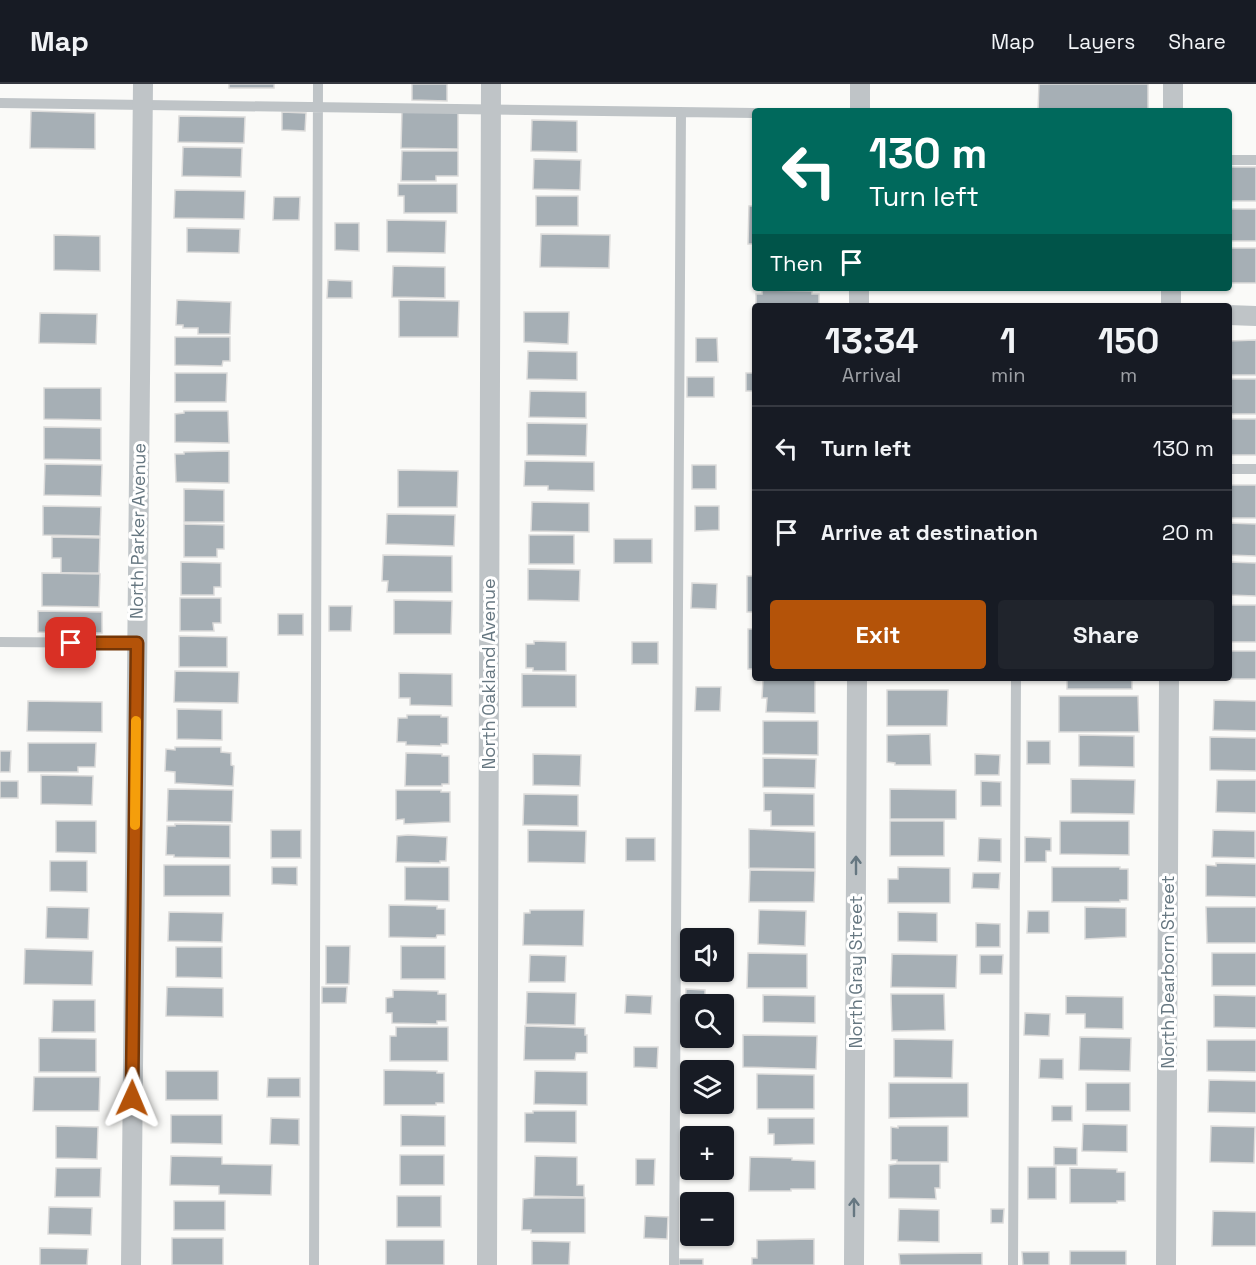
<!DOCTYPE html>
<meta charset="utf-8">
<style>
body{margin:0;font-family:"Space Grotesk",sans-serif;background:#20242c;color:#f1f3f6;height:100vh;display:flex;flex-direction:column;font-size:22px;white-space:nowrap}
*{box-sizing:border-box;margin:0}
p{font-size:20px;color:#9ea1a6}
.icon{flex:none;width:33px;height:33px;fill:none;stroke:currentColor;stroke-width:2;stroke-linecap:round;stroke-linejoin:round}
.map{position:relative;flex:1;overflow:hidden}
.drawer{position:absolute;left:752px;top:219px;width:480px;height:378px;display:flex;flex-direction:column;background:#171b24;border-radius:6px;box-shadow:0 2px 4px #0004}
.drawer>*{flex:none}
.top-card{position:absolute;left:752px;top:24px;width:480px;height:183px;border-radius:6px;box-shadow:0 2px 4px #0004;background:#00695c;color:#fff;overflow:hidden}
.controls{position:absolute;left:680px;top:844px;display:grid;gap:12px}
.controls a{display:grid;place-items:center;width:54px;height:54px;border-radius:6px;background:#171b24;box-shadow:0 2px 4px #0004;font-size:30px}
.pin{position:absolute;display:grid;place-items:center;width:51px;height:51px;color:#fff;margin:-26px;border-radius:12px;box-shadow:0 3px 9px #0006}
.me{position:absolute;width:66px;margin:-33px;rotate:1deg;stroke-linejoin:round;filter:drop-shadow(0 0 4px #0008)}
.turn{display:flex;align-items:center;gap:21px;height:126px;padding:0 18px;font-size:27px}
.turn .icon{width:78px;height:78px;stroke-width:2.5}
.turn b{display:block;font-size:42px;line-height:51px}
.then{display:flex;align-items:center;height:57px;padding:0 18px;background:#0003;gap:12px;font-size:22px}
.eta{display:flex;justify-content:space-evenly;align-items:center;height:102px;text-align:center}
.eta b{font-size:36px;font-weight:800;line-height:42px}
.primary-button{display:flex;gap:12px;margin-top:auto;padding:12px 18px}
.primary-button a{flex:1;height:69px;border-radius:6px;background:#b45309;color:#fff;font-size:24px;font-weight:800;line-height:69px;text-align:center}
.primary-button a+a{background:#20242c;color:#f1f3f6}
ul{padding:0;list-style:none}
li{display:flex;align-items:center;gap:18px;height:84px;padding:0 18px;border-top:2px solid #363941}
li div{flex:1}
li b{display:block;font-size:22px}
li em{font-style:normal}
header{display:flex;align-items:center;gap:36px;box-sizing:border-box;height:84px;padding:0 30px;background:#171b24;border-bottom:2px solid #363941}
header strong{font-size:28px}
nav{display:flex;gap:33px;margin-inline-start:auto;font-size:21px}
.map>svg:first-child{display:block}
.building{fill:#a6afb5;stroke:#dcdbda;stroke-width:1.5}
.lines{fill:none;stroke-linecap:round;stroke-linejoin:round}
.lane{stroke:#bfc4c7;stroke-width:10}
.street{stroke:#bfc4c7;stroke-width:20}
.oneway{stroke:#667781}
.route-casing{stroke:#753606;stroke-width:15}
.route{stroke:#b45309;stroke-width:10}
.slow{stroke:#f59e0b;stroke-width:10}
.labels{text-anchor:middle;stroke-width:6;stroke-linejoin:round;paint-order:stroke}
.street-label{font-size:18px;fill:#667781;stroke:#fff}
</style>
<header>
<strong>Map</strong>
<nav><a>Map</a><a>Layers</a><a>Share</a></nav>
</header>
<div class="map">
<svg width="1256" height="1181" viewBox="0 0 1256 1181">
<rect width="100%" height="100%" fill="#fafaf8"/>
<path class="building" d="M229 0H274V4H229Z
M412 0H447V17L412 16Z
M1039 0H1148V27H1038Z
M31 27 95 29V65L30 64Z
M402 27 458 28V65L401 64Z
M282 28 306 29 305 47 282 46Z
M179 32 245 33 244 59 178 58Z
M532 36 577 37V68L531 67Z
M183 63 242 64 241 93 182 92Z
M402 67H458V92H436V97H401Z
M534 75 581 76 580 106 533 105Z
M1228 83H1256V117H1228Z
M398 100H457V129H404V112H398Z
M175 106 245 107 244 135 174 134Z
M536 112H578V142H536Z
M274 113H300L299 136H273Z
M749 122H754V160H748Z
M1228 125H1256V157H1228Z
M387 136 446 137 445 169 387 168Z
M335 139H359V167L335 166Z
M187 144 240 145 239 169 187 168Z
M541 150 610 151 609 184 540 183Z
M54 151 100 152V187L54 186Z
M1228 164H1256V199H1228Z
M393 182 445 183V214L392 213Z
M328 196 352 197V214H327Z
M762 206 812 207V210H819V222H756V210H762Z
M177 216 231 218 230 250H198V244H183V241H176Z
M399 216 459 217 458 253H399Z
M524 228H569L568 260 524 258Z
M40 229 97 230 96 260 39 259Z
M175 253H230V277H223L222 282 175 281Z
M696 254H717L718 278H696Z
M1256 256V291H1228V257Z
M528 267 577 268V296L527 295Z
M175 289H227L226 318H175Z
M746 289H754V307H746Z
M687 293H714V313H687Z
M1228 295H1256V330H1228Z
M44 304H101V336L44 335Z
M530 307 586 308V334L529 333Z
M184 327H228L229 359 175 358V330L184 329Z
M1228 335H1256V371H1228Z
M527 339 587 340 586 372 527 371Z
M44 343 101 344V376L44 375Z
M229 367V399L176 398 175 370H184V368Z
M525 377 594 378V407L548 406V402H524Z
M45 380 102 381 101 412 44 411Z
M692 381H716V405H692Z
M398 386 458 387 457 423H398Z
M1228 401H1256V434H1228Z
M184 405 224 406V438H184Z
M532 418 589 419V448L531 447Z
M43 422 101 423 100 452 43 451Z
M695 422H719V446L695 447Z
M387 430 455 431 454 462 386 460Z
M1228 439 1256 440V472L1228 471Z
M184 440 224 441V465H217V473H184Z
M529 451H574V480H529Z
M52 453 100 454 99 489H61V474H52Z
M614 455H652V479H614Z
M383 471 452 472V508H387L388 497H382Z
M181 478 221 479V503H214V511H181Z
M1228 478 1256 479V512L1228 511Z
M528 485 580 486 579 517 528 516Z
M42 489 100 490 99 523 42 522Z
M747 492H754V528H747Z
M692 499 717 500 716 525 691 524Z
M180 514H221V539H213L214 547H180Z
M394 516 452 517 451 550H394Z
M1228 521H1256V558H1228Z
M329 522H352L351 547H329Z
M38 527 102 528V549L38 548Z
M278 530H303V551H278Z
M748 545H754V585H748Z
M179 552 227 553V583H179Z
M534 557 566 558V587H533V584H526V560H534Z
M632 558H658V580H632Z
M1228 567H1256V595H1220L1228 594Z
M175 587 239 588 238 619 174 618Z
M399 589 452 590V622L410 621V614H399Z
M522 590 576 591V623H522Z
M888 594H952V596H888Z
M1067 594H1132V605H1067Z
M763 595 815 596V629L766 628 767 614H762Z
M696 603H721L720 627H695Z
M887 606H948L947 642H887Z
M1059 612H1138L1139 648H1059Z
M1214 616 1256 617V647L1213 646Z
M28 617 102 618V648L27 647Z
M177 625 222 626V656L177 655Z
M407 631H441V633H448V660H441V662L406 661V658H397L398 634H407Z
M763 637H818V671L763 670Z
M930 650 931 681H895V679L887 678V651Z
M1079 651 1134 652V683L1079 682Z
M1210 653 1256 654V687L1210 686Z
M1027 657H1050V680H1027Z
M28 659H96L95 683H78V688H28Z
M175 663H221V668L231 669V681L234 682 233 702 175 699V688L165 687 166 665 175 666Z
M0 667H11L10 688H0Z
M406 669 442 670V672H449V700H442V702H405Z
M533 670 581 671 580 702 533 701Z
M975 670 1000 671 999 691H975Z
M763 674 816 675 815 704 763 703Z
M41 691 93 692 92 721 41 720Z
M1071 695 1135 696 1134 730 1071 729Z
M1217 696H1256V729L1216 728Z
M0 697H18V714H0Z
M981 697 1001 698V722H981Z
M168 705 233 706 232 738 167 737Z
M890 705 956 706V735H890Z
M396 706H441V708H450V738L404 740V735L396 736Z
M764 709 814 710V742H771V727H764Z
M524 710 578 711V742L523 741Z
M56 737H96V769L56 768Z
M890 737H944V772H890Z
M1060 737H1129V771L1060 770Z
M175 740 230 741V774L174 773V771H166L167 742H175Z
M749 745 815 748V785L749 784Z
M271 746H301V774H271Z
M528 746 586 747 585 779 528 778Z
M1213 746 1255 747V774L1212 773Z
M408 751 447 753 446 777H440V779L396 778 397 752Z
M1025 753 1051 754V767H1046V778H1025Z
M626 754H655V777H626Z
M979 754 1001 755V778L978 777Z
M50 777H87V808L50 807Z
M1216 779 1256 780V813L1206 812V781L1216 782Z
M164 781H230V812H164Z
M272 783H297V801L272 800Z
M405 783H449V817L405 816Z
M898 783 950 784V819H888V795H898Z
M1052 783H1120V785H1128V816H1120V818H1052Z
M750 786 815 787 814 818H749Z
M973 789H1000L999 805 972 804Z
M389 821 437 822V825H445V851H437L436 854 389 853Z
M47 823 89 824 88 855 46 854Z
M1085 823 1126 824V853L1085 855Z
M1206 823H1256V859H1207Z
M530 826H584L583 862 523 861 524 829H530Z
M759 826 806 827 805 862 758 860Z
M1028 827H1049V849H1027Z
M169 828 223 829 222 858 168 857Z
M898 828 937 829V858L898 857Z
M976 839 1000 840V863H976Z
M326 862H350L349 900H326Z
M401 862H445V895H401Z
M176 863H222V894L176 893Z
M25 865 93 867 92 901 24 900Z
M748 869 807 870V904H747Z
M1212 869H1256V902H1212Z
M892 870 957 871 956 904 891 903Z
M530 871 566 872 565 898H529Z
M980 871H1003L1002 890H980Z
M167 903 223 904V933L166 932Z
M322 903H347L346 919H322Z
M686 905 705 906V921H690V924H685Z
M393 906 438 907V910H446V937H437V940L392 939V929H386V914L393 913Z
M527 908 576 909 575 941 526 940Z
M891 910H944L945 946 892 947Z
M626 911 652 912 651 930 625 929Z
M763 911 815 912V939L763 938Z
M1214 911 1256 912V944L1214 943Z
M1066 912 1123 913V945L1085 944V930H1066Z
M53 916H95V948H52Z
M1025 929 1050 930 1049 952 1024 951Z
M525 942 585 944V951H587V969H576L575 976H524Z
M396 943H448V977H390V952H396Z
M743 951 817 952 816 985 743 983Z
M1080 953 1131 954 1130 987 1079 986Z
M39 954 96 955V988H39Z
M894 955 953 956 952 994 894 993Z
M1207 956H1256V988L1207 987Z
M634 963H658L657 984 634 983Z
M1040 975H1063V995L1039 994Z
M384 986 437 987V989H444V1019H436V1021H384Z
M166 987H218V1016H166Z
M535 987 587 988V1021L534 1020Z
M757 990 814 991V1025H757Z
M34 993H100L99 1027H33Z
M268 994H300V1013H267Z
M1209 996 1256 997V1029L1208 1028Z
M889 999H968V1033L889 1034Z
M1086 999H1130V1027H1086Z
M1052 1022H1072V1037H1052Z
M533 1027H576V1059L525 1058V1029H533Z
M171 1031H222V1060L171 1059Z
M401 1031 445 1032V1062H401Z
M271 1034 299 1035V1061L270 1060Z
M768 1034H814V1060L774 1061V1050H768Z
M1083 1040 1127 1041V1068L1082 1067Z
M56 1042 98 1043 97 1075 56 1074Z
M898 1042H948V1078H897V1076H891V1043L898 1044Z
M1211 1042 1255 1043 1254 1079 1210 1078Z
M1054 1063 1077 1064V1081H1054Z
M400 1071H444V1101H400Z
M171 1072 222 1073V1080L272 1081 271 1111 219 1110V1102L170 1101Z
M535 1072 577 1073V1101H584V1113L534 1112Z
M750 1073 792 1074V1076L815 1077V1105H791V1107H749Z
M636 1075H655L654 1101H636Z
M896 1080H940V1104H935L936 1115 889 1114V1081Z
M1028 1083H1056V1115H1028Z
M56 1084H101L100 1113H55Z
M1070 1084 1117 1085V1088H1125V1117H1117V1119H1070Z
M397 1112H441V1143H397Z
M531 1114H585V1149H531V1146H522L523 1115Z
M174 1117H225V1146H174Z
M49 1123 92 1124 91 1151 48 1150Z
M899 1125 939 1126V1158L898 1157Z
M991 1125H1004L1003 1139H991Z
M1213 1127 1256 1128V1162H1212Z
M645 1132 668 1133 667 1155 644 1154Z
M172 1154H223V1181H172Z
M814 1155V1181H752V1174H757V1156Z
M386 1156H444V1181H386Z
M532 1157 570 1158 569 1181H532Z
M40 1164 88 1165 87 1181H40Z
M1070 1167H1126V1181H1070Z
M1022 1168H1049V1181H1023Z
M982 1169V1181H900L899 1170Z
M679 1175H703V1181H679Z"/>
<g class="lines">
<path class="lane" d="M0 19 754 29
M1228 76H1256
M1228 385H1256
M0 558 137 559
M314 1181 318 0
M674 1181 681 28
M1013 1181 1016 594"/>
<path class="street" d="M860 27V0
M1173 27V0
M859 222V204
M1171 222V204
M1228 231 1256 232
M131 1181 143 0
M487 1181 491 0
M854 1181 857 594
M1166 1181 1169 594"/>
</g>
<defs><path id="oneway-shaft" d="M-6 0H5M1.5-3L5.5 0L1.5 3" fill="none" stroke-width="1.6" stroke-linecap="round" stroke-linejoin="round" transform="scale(1.5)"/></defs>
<g class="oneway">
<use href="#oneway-shaft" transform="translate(856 781) rotate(-90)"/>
<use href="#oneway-shaft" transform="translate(854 1123) rotate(-90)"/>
</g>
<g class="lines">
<defs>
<path id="route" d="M71 559H137L132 1014"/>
</defs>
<use href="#route" class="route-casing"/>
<use href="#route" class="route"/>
<path class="slow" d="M135 741 136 637"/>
</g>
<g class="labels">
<g class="street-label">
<text transform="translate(138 447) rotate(-89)" y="6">North Parker Avenue</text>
<text transform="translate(489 590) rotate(-90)" y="6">North Oakland Avenue</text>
<text transform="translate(856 888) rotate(-90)" y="6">North Gray Street</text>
<text transform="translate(1168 888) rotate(-90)" y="6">North Dearborn Street</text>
</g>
</g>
</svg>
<div class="controls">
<a><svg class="icon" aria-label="sound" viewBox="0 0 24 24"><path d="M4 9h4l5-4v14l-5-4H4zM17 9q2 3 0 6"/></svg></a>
<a><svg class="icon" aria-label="search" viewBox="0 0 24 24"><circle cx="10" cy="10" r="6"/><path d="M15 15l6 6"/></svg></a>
<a><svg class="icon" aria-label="layers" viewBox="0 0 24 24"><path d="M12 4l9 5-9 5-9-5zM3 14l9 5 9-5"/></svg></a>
<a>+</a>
<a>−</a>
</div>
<div class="pin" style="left:71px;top:559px;background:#d93025"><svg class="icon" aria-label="arrive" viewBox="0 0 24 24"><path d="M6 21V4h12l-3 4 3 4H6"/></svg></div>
<svg class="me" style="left:132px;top:1014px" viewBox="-20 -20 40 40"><path d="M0-17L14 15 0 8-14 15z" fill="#b45309" stroke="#fff" stroke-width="4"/></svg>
<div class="top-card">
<div class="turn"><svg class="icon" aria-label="left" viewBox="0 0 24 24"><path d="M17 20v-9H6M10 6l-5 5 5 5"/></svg><div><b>130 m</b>Turn left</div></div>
<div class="then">Then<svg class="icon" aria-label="arrive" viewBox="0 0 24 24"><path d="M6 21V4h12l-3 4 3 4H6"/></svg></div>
</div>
<section class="drawer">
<div class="eta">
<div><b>13:34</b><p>Arrival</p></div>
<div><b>1</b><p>min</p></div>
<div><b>150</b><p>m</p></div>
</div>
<ul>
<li><svg class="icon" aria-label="left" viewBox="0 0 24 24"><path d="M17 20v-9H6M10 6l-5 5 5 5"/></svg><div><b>Turn left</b></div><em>130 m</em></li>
<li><svg class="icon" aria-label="arrive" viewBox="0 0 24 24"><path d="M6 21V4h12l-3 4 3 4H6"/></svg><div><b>Arrive at destination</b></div><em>20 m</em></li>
</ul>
<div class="primary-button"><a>Exit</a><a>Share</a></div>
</section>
</div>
